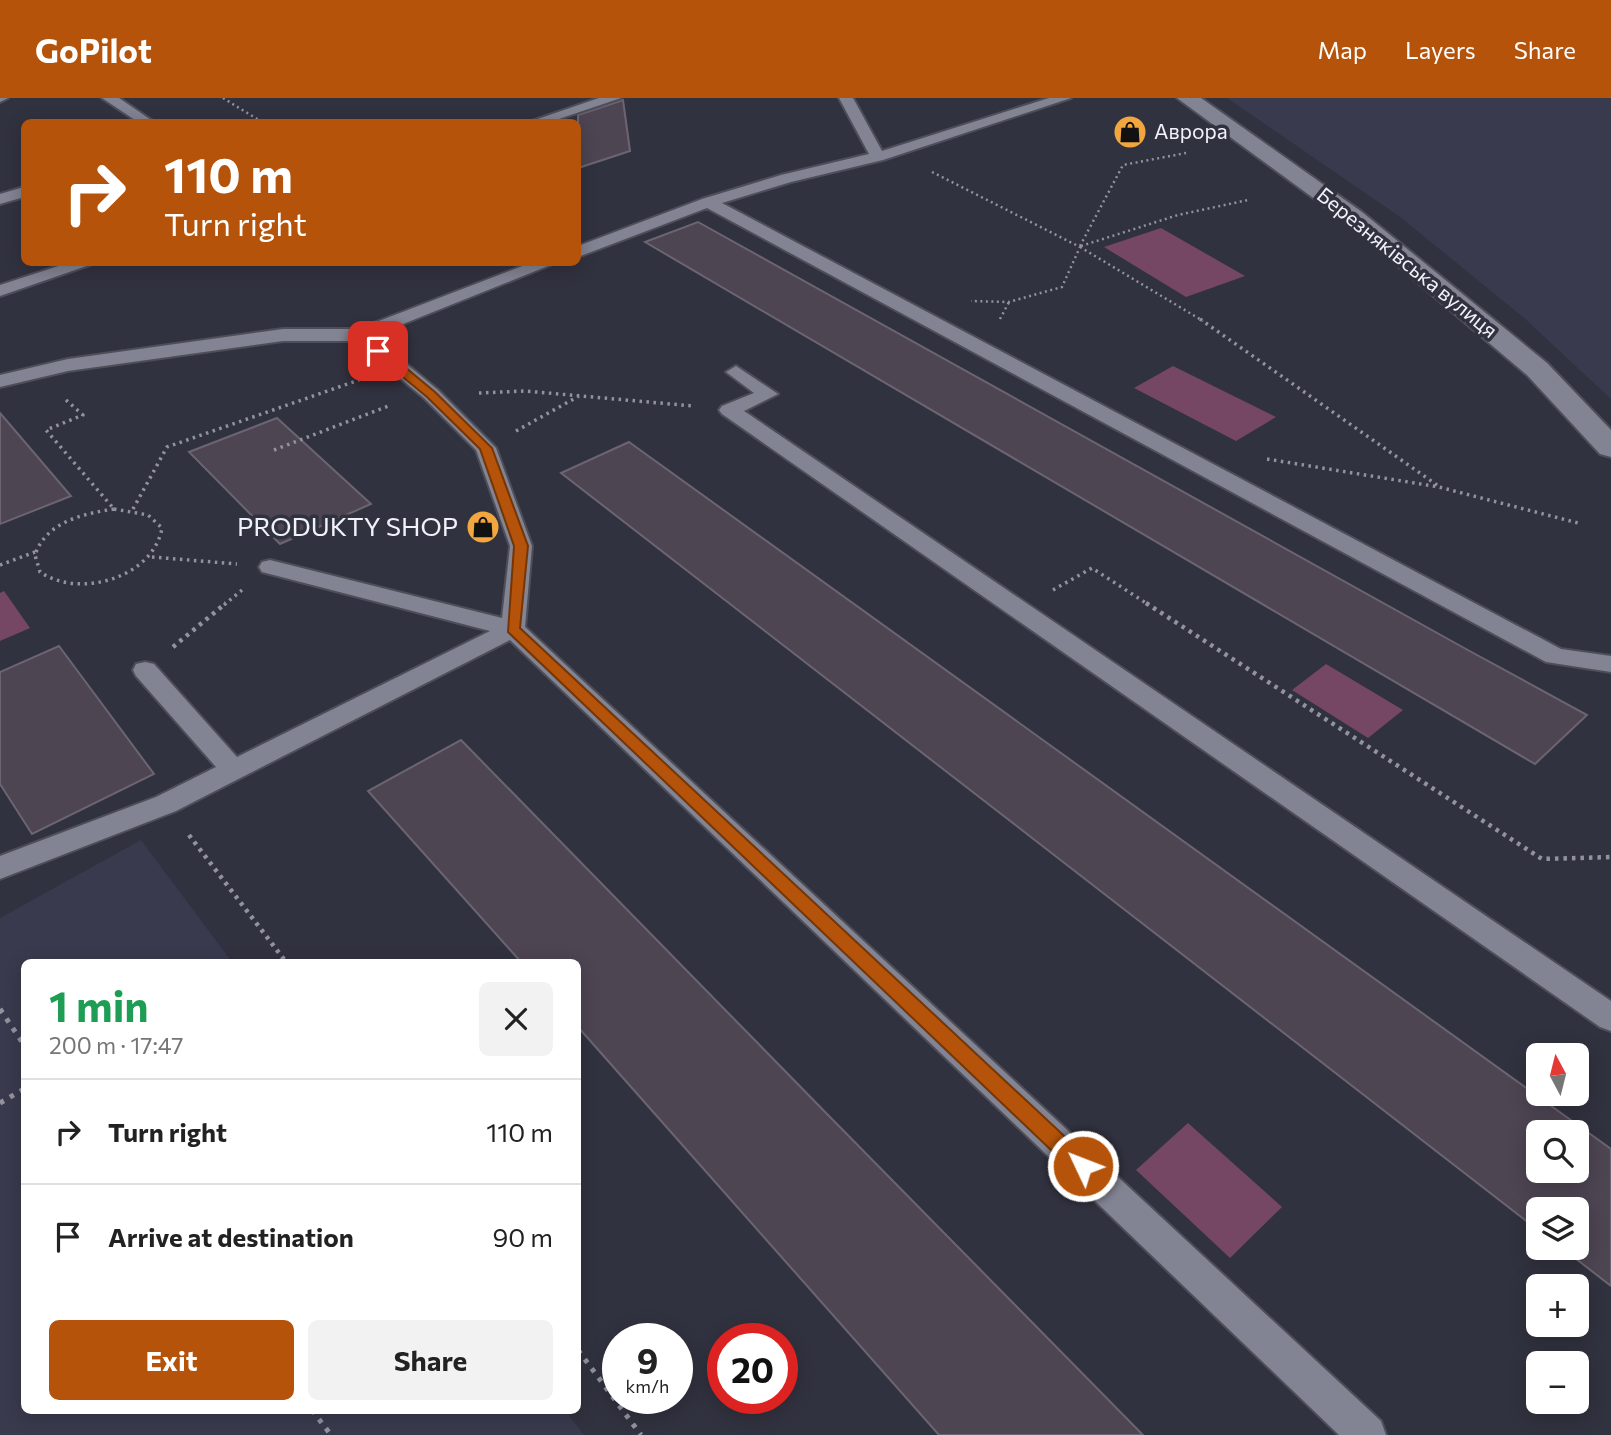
<!DOCTYPE html>
<meta charset="utf-8">
<style>
body{margin:0;font-family:Commissioner,sans-serif;background:#f2f2f2;color:#222;height:100vh;display:flex;flex-direction:column;font-size:26px;white-space:nowrap}
*{box-sizing:border-box;margin:0}
p{font-size:23px;color:#767676}
.icon{flex:none;width:38px;height:38px;fill:none;stroke:currentColor;stroke-width:2;stroke-linecap:round;stroke-linejoin:round}
.map{position:relative;flex:1;overflow:hidden}
.drawer{position:absolute;left:21px;top:861px;width:560px;height:455px;display:flex;flex-direction:column;background:#fff;border-radius:10px;box-shadow:0 4px 18px #0003}
.drawer>*{flex:none}
.hud{position:absolute;left:21px;top:21px;width:560px;height:147px;border-radius:10px;box-shadow:0 4px 18px #0003;background:#b45309;color:#fff;overflow:hidden}
.needle{width:46px;rotate:353deg}
.fabs{position:absolute;left:1526px;top:945px;display:grid;gap:14px}
.fabs a{display:grid;place-items:center;width:63px;height:63px;border-radius:10px;background:#fff;box-shadow:0 4px 18px #0003;font-size:35px}
.speed{position:absolute;left:602px;top:1225px;display:flex;gap:14px;font-size:35px;font-weight:700;text-align:center}
.speed>*{display:grid;place-content:center;width:91px;height:91px;border-radius:50%;background:#fff;box-shadow:0 4px 18px #0003;line-height:1}
.speed small{font-size:18px;font-weight:400}
.speed .limit{border:10px solid #d22;background:#fff;color:#111}
.pin{position:absolute;display:grid;place-items:center;width:60px;height:60px;color:#fff;margin:-30px;border-radius:14px;box-shadow:0 4px 10px #0006}
.me{position:absolute;width:77px;margin:-38px;rotate:313deg;stroke-linejoin:round;filter:drop-shadow(0 0 5px #0008)}
.turn{display:flex;align-items:center;gap:24px;height:147px;padding:0 28px;font-size:32px}
.turn .icon{width:91px;height:91px;stroke-width:2.5}
.turn b{display:block;font-size:49px;line-height:60px}
.round{display:grid;place-items:center;flex:none;width:74px;height:74px;border-radius:10px;background:#f2f2f2}
.summary{display:flex;align-items:center;justify-content:space-between;height:119px;padding:0 28px}
h1{font-size:42px;font-weight:700;line-height:52px;color:#1e9e55}
.button{display:flex;gap:14px;margin-top:auto;padding:14px 28px}
.button a{flex:1;height:80px;border-radius:10px;background:#b45309;color:#fff;font-size:28px;font-weight:700;line-height:80px;text-align:center}
.button a+a{background:#f2f2f2;color:#222}
ul{padding:0;list-style:none}
li{display:flex;align-items:center;gap:21px;height:105px;padding:0 28px;border-top:2px solid #e0e0e0}
li div{flex:1}
li b{display:block;font-size:26px}
li em{font-style:normal}
header{display:flex;align-items:center;gap:42px;box-sizing:border-box;height:98px;padding:0 35px;background:#b45309;color:#fff}
header strong{font-size:33px}
nav{display:flex;gap:38px;margin-inline-start:auto;font-size:24px}
.map>svg:first-child{display:block}
.built{fill:#393a4d}
.green{fill:#754765}
.building{fill:#4d4552;stroke:#6c6471;stroke-width:2;fill-rule:evenodd}
.lines{fill:none;stroke-linecap:round;stroke-linejoin:round}
.service-casing{stroke:#4d4e58;stroke-width:4}
.tertiary-casing{stroke:#4d4e58;stroke-width:4}
.path-far3{stroke:#92939e;stroke-width:2.5;stroke-dasharray:2 3.5;stroke-linecap:butt}
.path-far2{stroke:#92939e;stroke-width:3.5;stroke-dasharray:2.5 4.5;stroke-linecap:butt}
.path-far1{stroke:#92939e;stroke-width:4.5;stroke-dasharray:3.5 5;stroke-linecap:butt}
.path{stroke:#92939e;stroke-width:5;stroke-dasharray:4.5 7;stroke-linecap:butt}
.service{fill:#828393;fill-rule:evenodd}
.tertiary{fill:#828393;fill-rule:evenodd}
.route{fill:#b45309;stroke:#753606;stroke-width:2}
.labels{text-anchor:middle;stroke-width:7;stroke-linejoin:round;paint-order:stroke}
.far-poi-label{font-size:21px;fill:#f0f1f9;stroke:#31323f;text-anchor:start}
.far-street-label{font-size:21px;fill:#f0f1f9;stroke:#31323f}
.poi-label{font-size:26px;fill:#f0f1f9;stroke:#31323f;text-anchor:end}
</style>
<header>
<strong>GoPilot</strong>
<nav><a>Map</a><a>Layers</a><a>Share</a></nav>
</header>
<div class="map">
<svg width="1611" height="1337" viewBox="0 0 1611 1337">
<rect width="100%" height="100%" fill="#31323f"/>
<path class="built" d="M1227 0H1611V301L1523 219 1400 119Z
M141 742 232 864H24V1312H565L584 1337H0V820Z"/>
<path class="green" d="M1161 130 1245 178 1186 199 1104 149Z
M1173 268 1276 319 1236 343 1134 290Z
M4 493 30 530 0 543V495Z
M1326 566 1403 612 1368 640 1292 592Z
M1188 1025 1282 1109 1230 1160 1136 1072Z"/>
<path class="building" d="M623 2 630 53 578 70V17Z
M698 124 1466 551 1587 617 1535 666 645 144Z
M0 315 71 398 0 426Z
M277 320 371 406 280 446 189 354Z
M629 344 1611 1051V1188L1562 1150H1577V1111H1538V1132L561 375ZM1538 1034H1577V1073H1538Z
M59 548 154 676 32 736 0 686V574Z
M461 642 831 1020 1143 1337H939L578 929V864H521L368 693Z"/>
<g class="lines">
<defs>
<path id="service" d="M0 0H8L0 4Z
M102 0H119L154 24H138Z
M599 0H621L550 24H529Z
M839 0H853L882 53 1049 0H1071L883 62 791 84 722 105 1561 551 1611 558V574L1546 564 707 110 578 159V148L702 101 781 77 869 56Z
M24 89V99L0 106V96Z
M71 164H98L0 198V187Z
M533 164H558L373 238 438 292 496 350 532 448 525 529 1381 1323 1386 1337H1339L510 542 176 713 0 781V758L156 699 216 669 136 578 133 572 136 566 145 564 154 566 237 659 490 533 262 474 259 469 262 464 270 462 502 520 510 448 476 352 424 300 355 243H283L68 273 0 289V277L68 261 283 231H358Z
M736 268 778 296 744 313 1611 903V933L1600 929 722 316 719 312 722 308 754 295 726 274Z"/>
<path id="tertiary" d="M1177 0H1201L1362 114 1547 265 1611 332V359L1600 356 1527 277 1346 124Z"/>
</defs>
<use href="#service" class="service-casing"/>
<use href="#tertiary" class="tertiary-casing"/>
<path class="path-far3" d="M223 0 262 24
M932 74 1080 149 1062 189 1009 204 971 203
M1080 148 1123 67 1186 55
M1081 148 1178 117 1248 102
M1080 149 1203 223
M1000 221 1009 204"/>
<path class="path-far2" d="M1200 221 1437 387
M479 295 525 293 693 308
M66 302 83 317 46 332 114 411
M516 333 579 298
M274 352 391 307
M1267 361 1439 389 1578 425
M114 411 148 417 162 430C153 480 79 501 40 474L35 457C46 424 82 416 114 411Z
M133 411 167 349 359 282
M152 459 237 466
M0 467 35 454
M1053 492 1092 470 1149 507
M224 507 242 492"/>
<path class="path-far1" d="M1146 505 1542 761 1611 759
M173 549 226 505
M189 737 286 864"/>
<path class="path" d="M0 911 24 947
M0 1005 24 991
M578 1252 641 1337
M312 1312 331 1337"/>
<use href="#service" class="service"/>
<use href="#tertiary" class="tertiary"/>
</g>
<path class="route" d="M374 250H382L435 294 492 350 528 448 520 530 1090 1062 1093 1068 1090 1075 1083 1078 1075 1075 508 534 514 448 480 351 427 299 374 255Z"/>
<defs>
<symbol id="shop-disc" viewBox="-11 -11 22 22"><circle r="9.5" fill="#f1a63f" stroke="#31323f"/><path d="M-5-2.5h2.3a2.7 3.5 0 0 1 5.4 0H5L5.5 6h-11ZM-1.5-2.5h3a1.5 2.3 0 0 0-3 0Z" fill="#111"/></symbol>
</defs>
<g fill-rule="evenodd">
<use href="#shop-disc" x="1111" y="15" width="38" height="38"/>
<use href="#shop-disc" x="464" y="410" width="38" height="38"/>
</g>
<g class="labels">
<g class="far-poi-label">
<text x="1154" y="41">Аврора</text>
</g>
<g class="far-street-label">
<text transform="translate(1407 165) rotate(39)" y="7">Березняківська вулиця</text>
</g>
<g class="poi-label">
<text x="458" y="438">PRODUKTY SHOP</text>
</g>
</g>
</svg>
<div class="fabs">
<a><svg class="needle" viewBox="-14 -14 28 28"><path d="M0-13l5 13h-10z" fill="#e53935"/><path d="M0 13l5-13h-10z" fill="#767676"/></svg></a>
<a><svg class="icon" aria-label="search" viewBox="0 0 24 24"><circle cx="10" cy="10" r="6"/><path d="M15 15l6 6"/></svg></a>
<a><svg class="icon" aria-label="layers" viewBox="0 0 24 24"><path d="M12 4l9 5-9 5-9-5zM3 14l9 5 9-5"/></svg></a>
<a>+</a>
<a>−</a>
</div>
<div class="speed"><div>9<small>km/h</small></div><div class="limit">20</div></div>
<div class="pin" style="left:378px;top:253px;background:#d93025"><svg class="icon" aria-label="arrive" viewBox="0 0 24 24"><path d="M6 21V4h12l-3 4 3 4H6"/></svg></div>
<svg class="me" style="left:1083px;top:1068px" viewBox="-20 -20 40 40"><circle r="17" fill="#b45309" stroke="#fff" stroke-width="3"/><path d="M0-11L8 9 0 5-8 9z" fill="#fff"/></svg>
<div class="hud">
<div class="turn"><svg class="icon" aria-label="right" viewBox="0 0 24 24"><path d="M7 20v-9h11M14 6l5 5-5 5"/></svg><div><b>110 m</b>Turn right</div></div>
</div>
<section class="drawer">
<div class="summary"><div><h1>1 min</h1><p>200 m · 17:47</p></div><a class="round"><svg class="icon" aria-label="close" viewBox="0 0 24 24"><path d="M6 6l12 12M18 6L6 18"/></svg></a></div>
<ul>
<li><svg class="icon" aria-label="right" viewBox="0 0 24 24"><path d="M7 20v-9h11M14 6l5 5-5 5"/></svg><div><b>Turn right</b></div><em>110 m</em></li>
<li><svg class="icon" aria-label="arrive" viewBox="0 0 24 24"><path d="M6 21V4h12l-3 4 3 4H6"/></svg><div><b>Arrive at destination</b></div><em>90 m</em></li>
</ul>
<div class="button"><a>Exit</a><a>Share</a></div>
</section>
</div>
